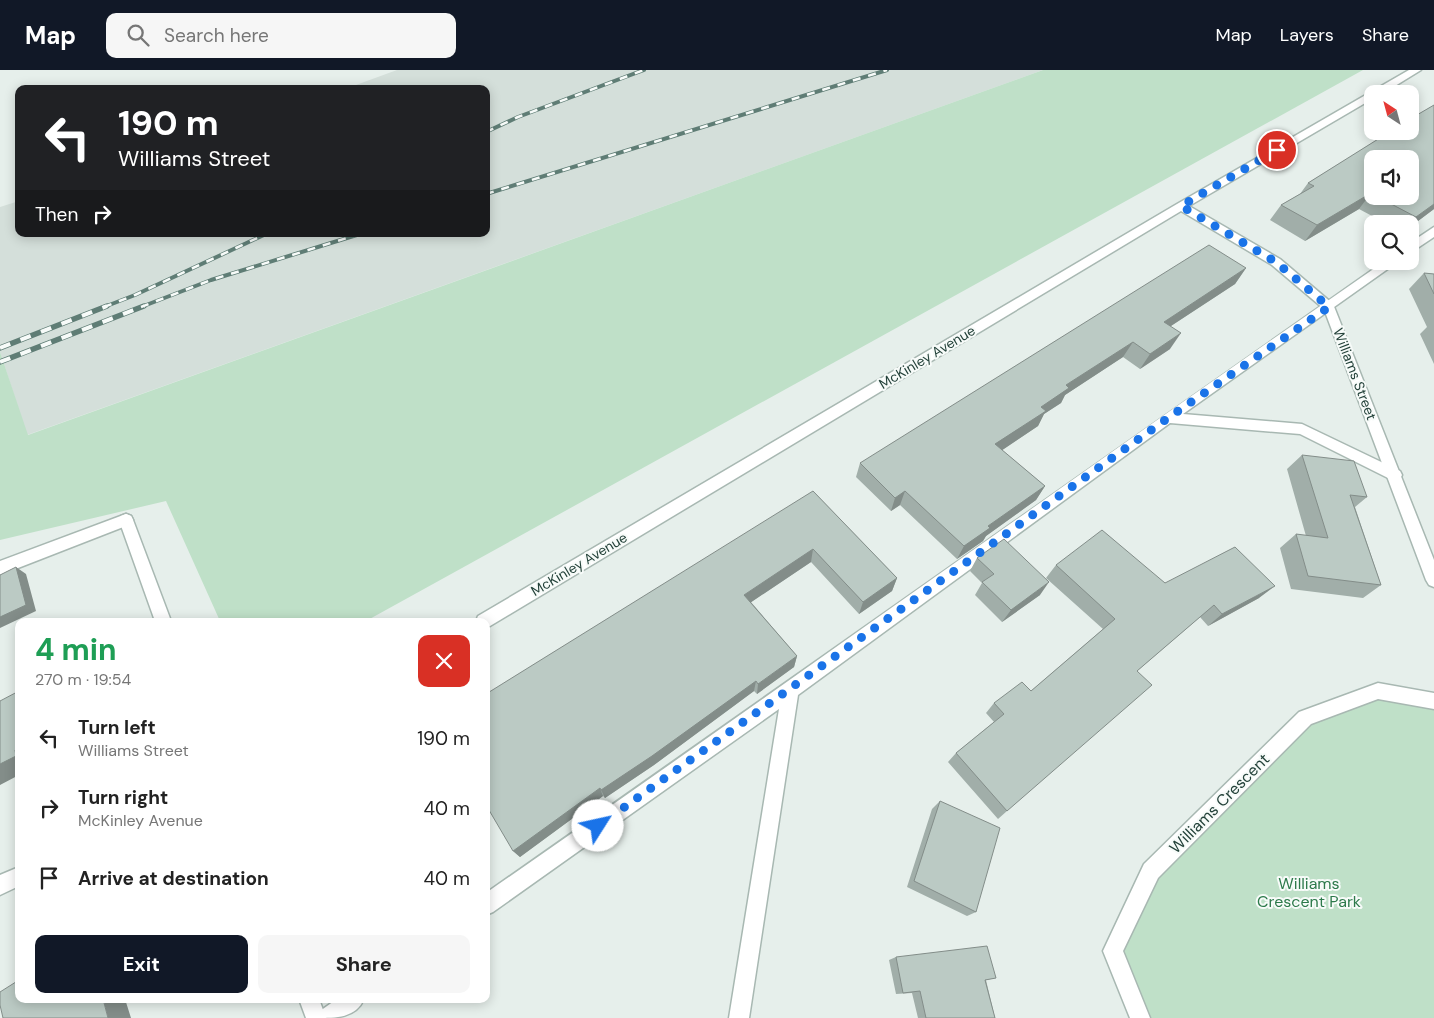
<!DOCTYPE html>
<meta charset="utf-8">
<style>
body{margin:0;font-family:"DM Sans",sans-serif;background:#f6f6f6;color:#222;height:100vh;display:flex;flex-direction:column;font-size:19px;white-space:nowrap}
*{box-sizing:border-box;margin:0}
p{font-size:16px;color:#767676}
.icon{flex:none;width:28px;height:28px;fill:none;stroke:currentColor;stroke-width:2;stroke-linecap:round;stroke-linejoin:round}
.map{position:relative;flex:1;overflow:hidden}
.sheet{position:absolute;left:15px;top:548px;width:475px;height:385px;display:flex;flex-direction:column;background:#fff;border-radius:10px;box-shadow:0 2px 12px #0003}
.sheet>*{flex:none}
.guide{position:absolute;left:15px;top:15px;width:475px;height:152px;border-radius:10px;box-shadow:0 2px 12px #0003;background:#202124;color:#fff;overflow:hidden}
.needle{width:32px;rotate:324deg}
.fabs{position:absolute;left:1364px;top:15px;display:grid;gap:10px}
.fabs a{display:grid;place-items:center;width:55px;height:55px;border-radius:10px;background:#fff;box-shadow:0 2px 12px #0003;font-size:25px}
.pin{position:absolute;display:grid;place-items:center;width:42px;height:42px;color:#fff;margin:-21px;border:2px solid #fff;border-radius:50%;box-shadow:0 1px 5px #0007}
.me{position:absolute;width:55px;margin:-28px;rotate:55deg;stroke-linejoin:round;filter:drop-shadow(0 0 4px #0008)}
.turn{display:flex;align-items:center;gap:18px;height:105px;padding:0 20px;font-size:22px}
.turn .icon{width:65px;height:65px;stroke-width:2.5}
.turn b{display:block;font-size:35px;line-height:42px}
.then{display:flex;align-items:center;height:48px;padding:0 20px;background:#0003;gap:10px;font-size:19px}
.round{display:grid;place-items:center;flex:none;width:52px;height:52px;border-radius:10px;background:#f6f6f6}
.headline{display:flex;align-items:center;justify-content:space-between;height:85px;padding:0 20px}
h1{font-size:30px;font-weight:700;line-height:38px;color:#1e9e55}
.cta{display:flex;gap:10px;margin-top:auto;padding:10px 20px}
.cta a{flex:1;height:58px;border-radius:10px;background:#111827;color:#fff;font-size:20px;font-weight:700;line-height:58px;text-align:center}
.cta a+a{background:#f6f6f6;color:#222}
ul{padding:0;list-style:none}
li{display:flex;align-items:center;gap:15px;height:70px;padding:0 20px}
li div{flex:1}
li b{display:block;font-size:19px}
li em{font-style:normal}
header{display:flex;align-items:center;gap:30px;box-sizing:border-box;height:70px;padding:0 25px;background:#111827;color:#fff}
header strong{font-size:24px}
nav{display:flex;gap:28px;margin-inline-start:auto;font-size:18px}
.search{width:350px;height:45px;background:#f6f6f6;display:flex;align-items:center;gap:12px;box-sizing:border-box;padding:0 18px;border-radius:10px;color:#767676;font-size:19px}
.map>svg:first-child{display:block}
.built{fill:#d4dfda}
.green{fill:#bfe0c8}
.lines{fill:none;stroke-linecap:round;stroke-linejoin:round}
.service-casing{stroke:#a8b8b2;stroke-width:3}
.minor-casing{stroke:#a8b8b2;stroke-width:3}
.service{fill:#fff;fill-rule:evenodd}
.minor{fill:#fff;fill-rule:evenodd}
.rail-far1-casing{stroke:#5f7d75;stroke-width:4}
.rail-casing{stroke:#5f7d75;stroke-width:5.5}
.rail-far1{stroke:#f7fbf9;stroke-width:2.5;stroke-dasharray:8;stroke-linecap:butt}
.rail{stroke:#f7fbf9;stroke-width:4;stroke-dasharray:11;stroke-linecap:butt}
.wall{fill:#a1aea9;fill-rule:evenodd}
.shaded-wall{fill:#838d89}
.building{fill:#bbcac4;stroke:#838d89}
.route{stroke:#1a73e8;stroke-width:9;stroke-dasharray:0 16.2}
.labels{text-anchor:middle;stroke-width:4;stroke-linejoin:round;paint-order:stroke}
.street-label{font-size:14px;fill:#24423a;stroke:#f7fbf9}
.near-street-label{font-size:16px;fill:#24423a;stroke:#f7fbf9}
.near-park-label{font-size:16px;fill:#2d7a4b;stroke:#f7fbf9}
</style>
<header>
<strong>Map</strong>
<div class="search"><svg class="icon" aria-label="search" viewBox="0 0 24 24"><circle cx="10" cy="10" r="6"/><path d="M15 15l6 6"/></svg>Search here</div>
<nav><a>Map</a><a>Layers</a><a>Share</a></nav>
</header>
<div class="map">
<svg width="1434" height="948" viewBox="0 0 1434 948">
<rect width="100%" height="100%" fill="#e6efeb"/>
<path class="built" d="M397 0H1043L27 365 0 282V137L19 131V164H486V19H345Z"/>
<path class="green" d="M1043 0H1363L366 551H220L166 431 0 470V282L28 365Z
M1378 621 1434 631V948H1140L1113 881 1151 801 1305 648Z"/>
<g class="lines">
<defs>
<path id="service" d="M1434 157V167L1410 183V173Z
M1385 191H1399L1183 344 1302 354 1400 401 1402 405 1400 409 1395 411 1390 409 1300 364 1170 353 798 625 749 948H729L779 639 493 842 486 845V823C787 614 1083 400 1385 191Z
M126 444 131 446 133 450 131 454 0 505V491Z
M337 929H364C356 948 336 948 317 948L320 941Z"/>
<path id="minor" d="M1409 0H1421L1382 24H1372V29L1189 136 1280 189 1333 234 1434 490V517L1429 515 1426 510 1324 239 1272 195 1181 141 490 556 486 557V551H476L478 546 1177 134Z
M126 444 131 446 133 450 171 551H155L119 450 121 446Z
M1378 613 1434 623V639L1378 629 1311 654 1158 808 1123 881 1150 948H1130L1103 881 1144 794 1299 642Z
M19 797V816L0 825V805Z
M299 929H319L326 948H306Z"/>
</defs>
<use href="#service" class="service-casing"/>
<use href="#minor" class="minor-casing"/>
<use href="#service" class="service"/>
<use href="#minor" class="minor"/>
<defs>
<path id="rail-far1" d="M486 62 518 47 644 0
M486 124 887 0
M104 237 135 225 266 164
M141 237 211 210 360 164"/>
<path id="rail" d="M0 278 107 236
M0 292 144 236"/>
</defs>
<use href="#rail-far1" class="rail-far1-casing"/>
<use href="#rail" class="rail-casing"/>
<use href="#rail-far1" class="rail-far1"/>
<use href="#rail" class="rail"/>
</g>
<path class="wall" d="M1434 35V139L1410 157V154H1387L1359 139 1305 171 1270 150 1281 135 1300 124 1308 113ZM1372 89 1410 126H1372Z
M1246 198 1235 214 1171 256 1170 279 1140 299 1123 287 1065 325 1061 333 1044 344 1038 356 1002 380 1045 416 1036 430 986 466 983 471 957 489 900 435 891 441 856 407 860 393Z
M1424 203 1434 204V294L1420 264 1427 257 1409 219Z
M1302 385 1367 427 1355 437 1381 515 1363 528 1291 519 1280 478 1296 464 1306 466 1287 399Z
M813 421 897 508 892 521 859 544 811 492 751 532 797 586 794 597 757 624 754 621 654 695 605 728 603 726 520 787 513 781Z
M977 488 1040 525 1002 552 975 525 982 513 970 501Z
M1056 495 1259 528 1208 556 1200 547 1137 601 1007 741 998 749 948 692 956 683 994 652 986 643 994 633 1031 621 1103 559 1046 508Z
M940 731 976 842 967 846 907 817 932 739Z
M896 887 996 908 986 910 995 948H918L912 923 896 924 889 890Z"/>
<path class="shaded-wall" d="M1371 123 1359 139 1305 171 1317 155Z
M1434 134V139L1410 157V155L1416 147Z
M1246 198 1235 214 1154 267 1164 252Z
M1181 263 1170 279 1140 299 1150 284Z
M1133 272 1123 287 1065 325 1061 333 1044 344 1038 356 989 389 995 374 1066 315Z
M1045 416 1036 430 986 466 983 471 957 489 964 476 988 456Z
M905 421 900 435 891 441 895 428Z
M813 479 811 492 744 537V525Z
M16 497 26 504 36 541 0 558V547Z
M897 508 892 521 859 544 863 532Z
M1049 512 1040 525 1002 552 1011 540Z
M1275 516 1259 528 1208 556 1222 544Z
M797 586 794 597 757 624 758 614Z
M756 611 754 621 654 695 605 728 601 720Z
M19 678V705L0 715V694L15 680Z
M600 718 603 726 520 787 513 781Z
M103 929H125L131 948H108Z"/>
<path class="building" d="M1434 35V134L1416 147 1376 126H1410V89H1372V124L1371 123 1317 155 1281 135 1314 116 1308 113 1391 61H1410V49Z
M1209 175 1246 198 1164 252 1181 263 1150 284 1133 272 1066 315 1069 318 1041 337 1046 341 995 374 1045 416 988 456 990 458 964 476 905 421 895 428 860 393Z
M1424 203 1434 204V224Z
M1302 385 1354 391 1367 427 1350 425 1381 515 1308 506 1296 464 1328 468Z
M813 421 897 508 863 532 813 479 744 525 797 586 758 614 756 611 652 686 601 720 600 718 513 781 486 735V624Z
M1102 460 1165 513 1235 477 1275 516 1222 544 1214 535 1137 601 1152 615 1007 741 956 683 1004 644 994 633 1022 612 1031 621 1115 549 1056 495Z
M1004 469 1049 512 1011 540 982 512 994 504 977 488Z
M16 497 26 535 0 547V505Z
M19 621V678L15 680 16 686 0 694V631Z
M940 731 1000 758 976 842 914 811Z
M987 876 996 908 985 910 995 948H926L920 921 903 923 896 887Z
M19 910V929H103L108 948H3L0 935V922Z"/>
<g class="lines">
<path class="route" d="M598 756 1168 348 1329 237 1276 192 1181 136 1277 80"/>
</g>
<g class="labels">
<g class="street-label">
<text transform="translate(927 287) rotate(-31)" y="5">McKinley Avenue</text>
<text transform="translate(1355 304) rotate(69)" y="5">Williams Street</text>
<text transform="translate(579 494) rotate(-31)" y="5">McKinley Avenue</text>
</g>
<g class="near-street-label">
<text transform="translate(1219 733) rotate(-45)" y="6">Williams Crescent</text>
</g>
<g class="near-park-label">
<text x="1309" y="819">Williams<tspan x="1309" dy="18">Crescent Park</tspan></text>
</g>
</g>
</svg>
<div class="fabs">
<a><svg class="needle" viewBox="-14 -14 28 28"><path d="M0-13l5 13h-10z" fill="#e53935"/><path d="M0 13l5-13h-10z" fill="#767676"/></svg></a>
<a><svg class="icon" aria-label="sound" viewBox="0 0 24 24"><path d="M4 9h4l5-4v14l-5-4H4zM17 9q2 3 0 6"/></svg></a>
<a><svg class="icon" aria-label="search" viewBox="0 0 24 24"><circle cx="10" cy="10" r="6"/><path d="M15 15l6 6"/></svg></a>
</div>
<div class="pin" style="left:1277px;top:80px;background:#d93025"><svg class="icon" aria-label="arrive" viewBox="0 0 24 24"><path d="M6 21V4h12l-3 4 3 4H6"/></svg></div>
<svg class="me" style="left:598px;top:756px" viewBox="-20 -20 40 40"><circle r="19" fill="#fff"/><path d="M0-13L10 11 0 6-10 11z" fill="#1a73e8"/></svg>
<div class="guide">
<div class="turn"><svg class="icon" aria-label="left" viewBox="0 0 24 24"><path d="M17 20v-9H6M10 6l-5 5 5 5"/></svg><div><b>190 m</b>Williams Street</div></div>
<div class="then">Then<svg class="icon" aria-label="right" viewBox="0 0 24 24"><path d="M7 20v-9h11M14 6l5 5-5 5"/></svg></div>
</div>
<section class="sheet">
<div class="headline"><div><h1>4 min</h1><p>270 m · 19:54</p></div><a class="round" style="background:#d93025;color:#fff"><svg class="icon" aria-label="close" viewBox="0 0 24 24"><path d="M6 6l12 12M18 6L6 18"/></svg></a></div>
<ul>
<li><svg class="icon" aria-label="left" viewBox="0 0 24 24"><path d="M17 20v-9H6M10 6l-5 5 5 5"/></svg><div><b>Turn left</b><p>Williams Street</p></div><em>190 m</em></li>
<li><svg class="icon" aria-label="right" viewBox="0 0 24 24"><path d="M7 20v-9h11M14 6l5 5-5 5"/></svg><div><b>Turn right</b><p>McKinley Avenue</p></div><em>40 m</em></li>
<li><svg class="icon" aria-label="arrive" viewBox="0 0 24 24"><path d="M6 21V4h12l-3 4 3 4H6"/></svg><div><b>Arrive at destination</b></div><em>40 m</em></li>
</ul>
<div class="cta"><a>Exit</a><a>Share</a></div>
</section>
</div>
